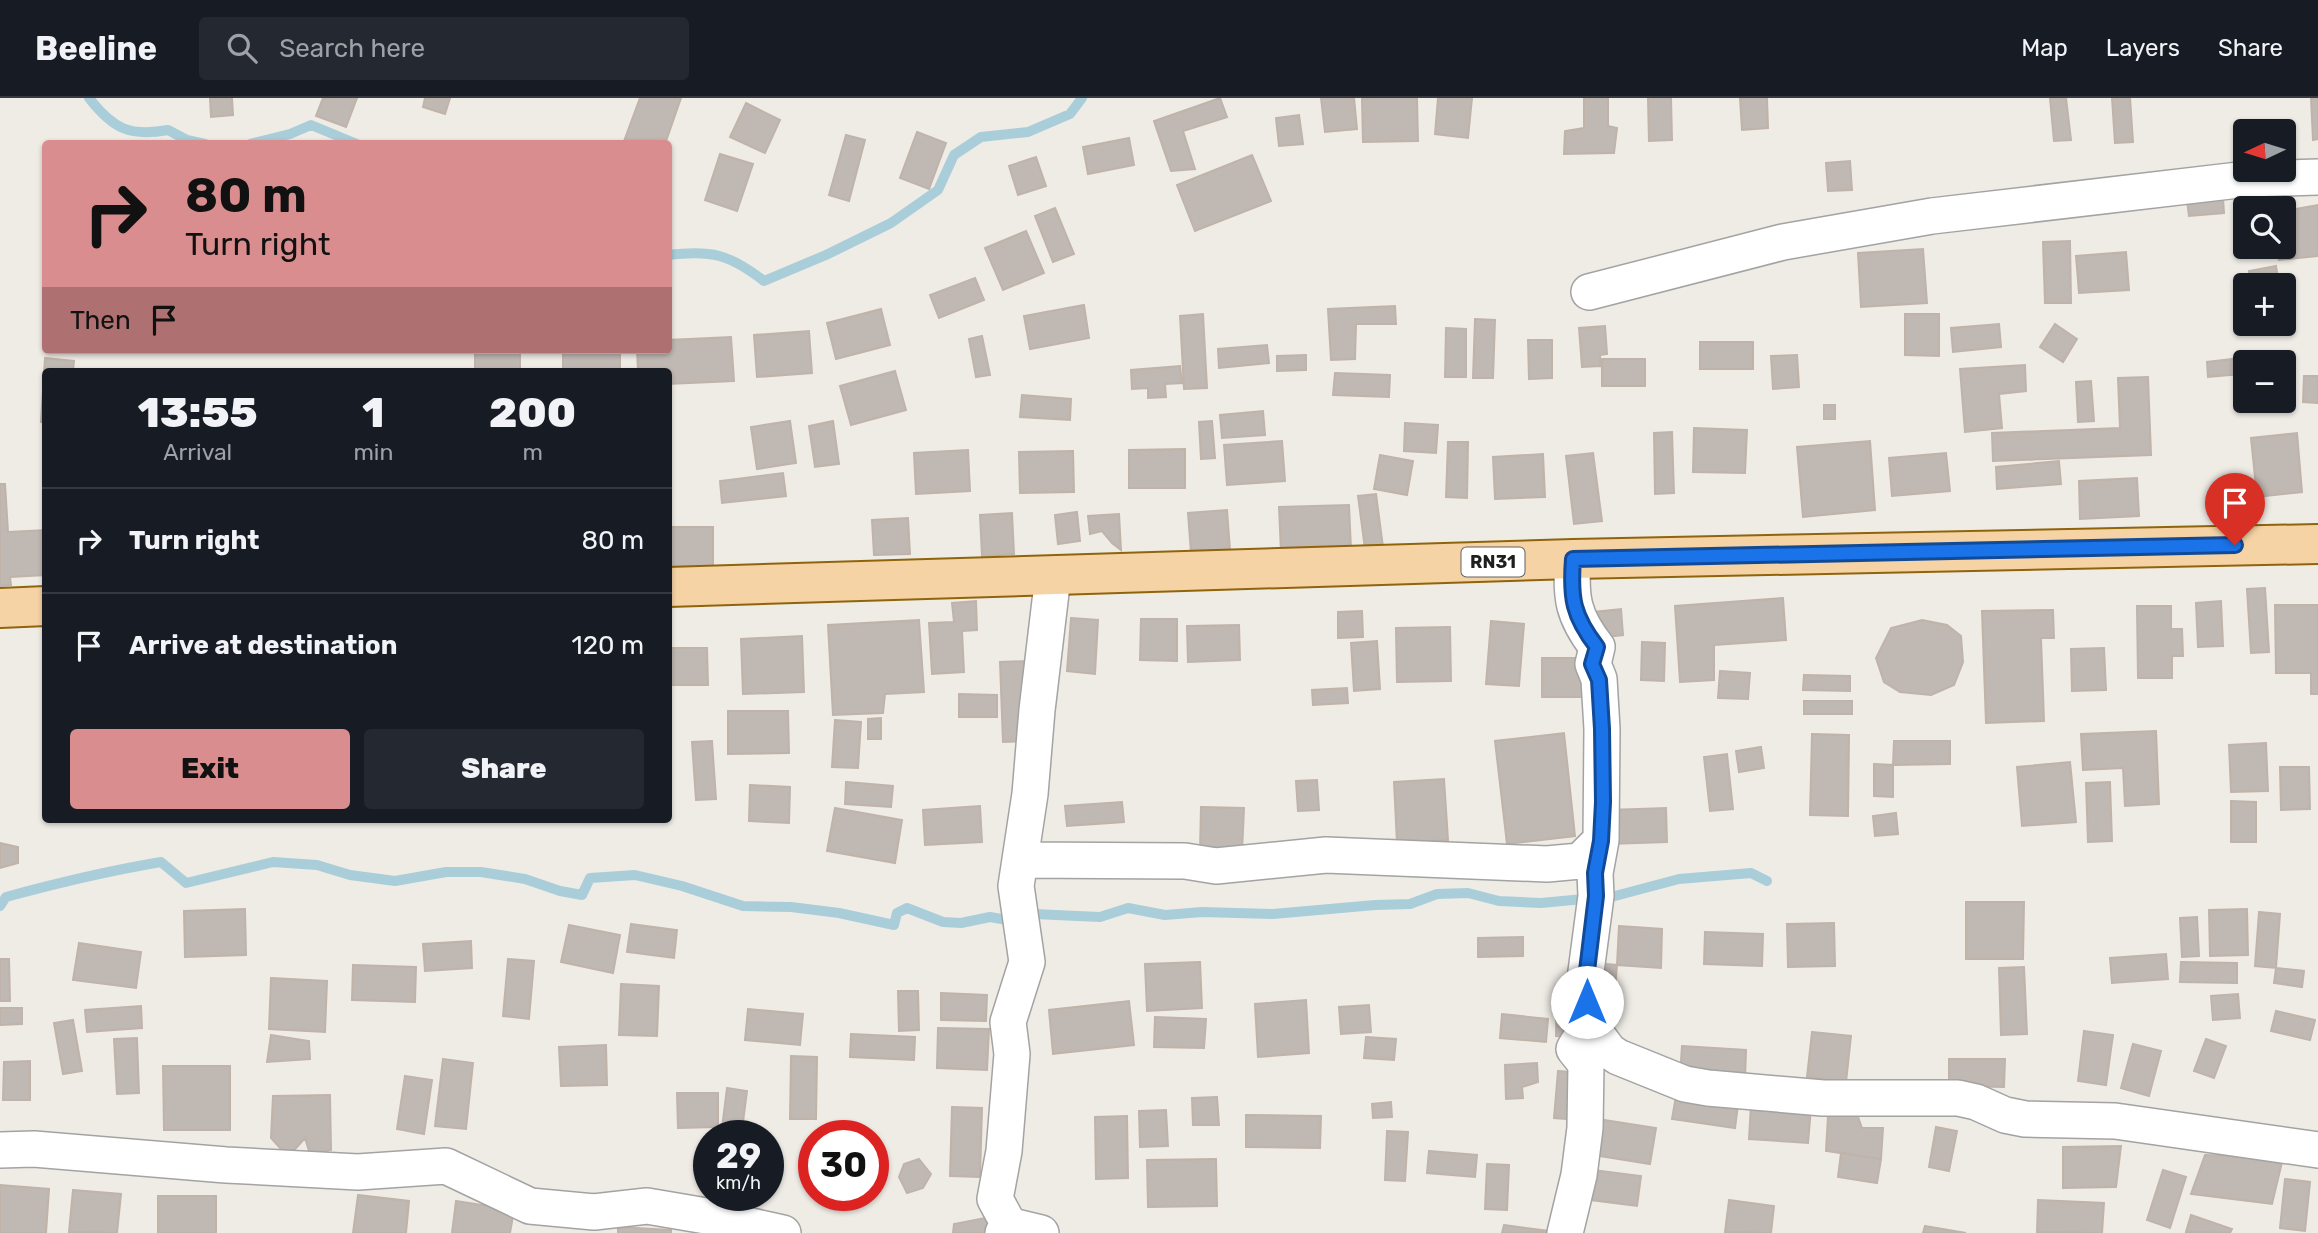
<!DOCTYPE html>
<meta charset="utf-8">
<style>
body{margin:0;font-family:Rubik,sans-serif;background:#242831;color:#f1f3f6;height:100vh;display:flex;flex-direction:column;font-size:26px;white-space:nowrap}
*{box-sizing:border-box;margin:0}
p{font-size:23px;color:#9ea1a6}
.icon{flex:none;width:38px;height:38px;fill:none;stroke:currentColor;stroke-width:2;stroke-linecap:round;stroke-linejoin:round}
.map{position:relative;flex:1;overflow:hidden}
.panel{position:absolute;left:42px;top:270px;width:630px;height:455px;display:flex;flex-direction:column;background:#171b24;border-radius:7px;box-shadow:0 2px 5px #0004}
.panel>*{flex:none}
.guide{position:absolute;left:42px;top:42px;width:630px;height:214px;border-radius:7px;box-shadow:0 2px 5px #0004;background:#da8d8e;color:#111;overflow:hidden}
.needle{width:46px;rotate:266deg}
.buttons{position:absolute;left:2233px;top:21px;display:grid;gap:14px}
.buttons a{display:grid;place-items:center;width:63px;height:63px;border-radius:7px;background:#171b24;box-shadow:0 2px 5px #0004;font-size:35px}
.speed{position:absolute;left:693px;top:1022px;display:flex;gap:14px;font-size:35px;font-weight:700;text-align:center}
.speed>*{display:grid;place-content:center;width:91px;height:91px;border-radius:50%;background:#171b24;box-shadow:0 2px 5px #0004;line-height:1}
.speed small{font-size:18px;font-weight:400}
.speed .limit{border:10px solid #d22;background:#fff;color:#111}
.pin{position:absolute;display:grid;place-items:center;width:60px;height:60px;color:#fff;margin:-72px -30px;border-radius:50% 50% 50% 0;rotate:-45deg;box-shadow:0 0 7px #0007}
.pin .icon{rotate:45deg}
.me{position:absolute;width:77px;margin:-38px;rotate:0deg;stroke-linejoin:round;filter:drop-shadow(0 0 5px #0008)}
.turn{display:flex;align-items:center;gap:24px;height:147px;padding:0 28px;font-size:32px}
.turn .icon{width:91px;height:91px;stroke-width:2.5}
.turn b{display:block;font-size:49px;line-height:60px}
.then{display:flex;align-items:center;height:66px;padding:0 28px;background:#0003;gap:14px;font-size:26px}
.eta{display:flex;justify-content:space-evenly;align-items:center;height:119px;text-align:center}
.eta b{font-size:42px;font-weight:800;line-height:49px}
.cta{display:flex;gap:14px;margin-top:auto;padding:14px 28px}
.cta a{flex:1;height:80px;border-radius:7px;background:#da8d8e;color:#111;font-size:28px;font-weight:800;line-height:80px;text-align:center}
.cta a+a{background:#242831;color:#f1f3f6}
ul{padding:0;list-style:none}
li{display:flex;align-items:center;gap:21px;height:105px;padding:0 28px;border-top:2px solid #363941}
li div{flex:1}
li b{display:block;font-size:26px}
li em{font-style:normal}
header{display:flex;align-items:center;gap:42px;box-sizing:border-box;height:98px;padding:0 35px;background:#171b24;border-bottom:2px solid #363941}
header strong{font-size:33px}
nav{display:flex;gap:38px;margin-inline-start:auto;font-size:24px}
.search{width:490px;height:63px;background:#242831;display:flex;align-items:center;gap:18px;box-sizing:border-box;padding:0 24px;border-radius:7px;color:#9ea1a6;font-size:26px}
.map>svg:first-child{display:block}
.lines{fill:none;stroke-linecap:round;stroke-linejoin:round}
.stream{stroke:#aaced9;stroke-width:10}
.building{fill:#bfb8b3;stroke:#c0b3a9;stroke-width:2}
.minor-casing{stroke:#a3a3a3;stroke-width:38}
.major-casing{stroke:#8f640b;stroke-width:42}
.minor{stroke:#fff;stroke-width:35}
.major{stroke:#f5d3a5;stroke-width:38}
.route-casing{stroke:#114b97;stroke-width:18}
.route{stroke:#1a73e8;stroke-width:12}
.labels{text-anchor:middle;stroke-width:6;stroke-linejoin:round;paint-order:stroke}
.shield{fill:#fff;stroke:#626262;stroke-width:2}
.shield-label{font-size:18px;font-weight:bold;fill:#1f1f1f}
</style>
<header>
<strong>Beeline</strong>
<div class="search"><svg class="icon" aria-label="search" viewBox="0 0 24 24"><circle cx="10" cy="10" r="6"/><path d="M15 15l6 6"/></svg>Search here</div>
<nav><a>Map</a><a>Layers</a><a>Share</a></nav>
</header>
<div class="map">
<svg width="2318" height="1135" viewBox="0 0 2318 1135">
<rect width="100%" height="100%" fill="#efece6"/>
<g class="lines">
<path class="stream" d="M89 0C113 31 130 39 168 32L187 42 205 46
M250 46 290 36 311 27 357 46
M668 157C712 152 729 156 764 183L826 157 891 125 938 92 954 57 981 39 1028 34 1070 16 1082 0
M0 808 6 799C57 785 108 773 161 764L186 785 273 764 317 767 350 777 395 783 446 774H481L525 781 560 793 582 797 590 780 635 777 682 788 743 808 791 809 839 815 894 827 897 815 907 810 943 824 961 825 990 819 1007 822
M1034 816 1100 819 1128 810 1165 817 1202 814 1273 816 1375 807 1410 806 1437 796 1468 795 1499 803 1541 805 1615 798 1679 781 1751 775 1767 783"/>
</g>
<path class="building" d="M210 0H232L233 17 211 19Z
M323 0H357L346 29 316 18Z
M425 0H450L445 16 423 9Z
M640 0H681L665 46H623Z
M1220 0 1227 19 1183 33 1195 71 1171 73 1154 23Z
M1321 0H1354L1357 31 1325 34Z
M1362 0H1417L1418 43 1363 44Z
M1438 0H1472L1468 40 1435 36Z
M1584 0H1608V28L1617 30 1614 55 1564 56 1565 33 1584 30Z
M1648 0H1671L1672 42 1649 43Z
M1740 0H1767L1768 30 1742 32Z
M2050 0H2066L2071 42 2054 43Z
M2112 0H2130L2133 44 2115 45Z
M2311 0H2318V41L2313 42Z
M746 5 780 22 765 55 730 39Z
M1299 17 1303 46 1279 48 1276 20Z
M917 34 946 45 929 91 900 80Z
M846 37 865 42 849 103 829 97Z
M1129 40 1134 67 1088 76 1083 49Z
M720 56 753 66 737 113 705 102Z
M1252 57 1271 103 1195 133 1177 87Z
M1036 59 1046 88 1018 97 1009 68Z
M1850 63 1852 92 1828 93 1826 65Z
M2223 100 2224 115 2189 118 2187 103Z
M2318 107V158L2279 162 2277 149H2284V113Z
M1055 110 1074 156 1053 164 1035 118Z
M1026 133 1044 175 1003 192 985 150Z
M2070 143 2071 205H2045L2043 144Z
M1923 151 1927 205 1861 209 1858 155Z
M2126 154 2129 192 2079 195 2076 158Z
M2276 168 2279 187H2251L2249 173Z
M975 180 984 202 939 220 930 197Z
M1084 207 1089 240 1030 251 1024 218Z
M1395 208 1396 226H1356L1355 261 1331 262 1328 211Z
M881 211 890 247 836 261 827 225Z
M1203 216 1207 290 1184 291 1180 218Z
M1905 216H1939V258L1905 257Z
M1475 221 1495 222 1493 280H1473Z
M1999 226 2001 249 1953 254 1951 230Z
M2055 226 2077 241 2063 264 2040 249Z
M1605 228 1607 256 1600 257V268L1582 269 1579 230Z
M1446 230 1466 231V279H1445Z
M809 233 812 275 757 279 754 237Z
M982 238 990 277 976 279 969 241Z
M731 239 734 283 668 286V273H638L637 252H668V242Z
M1528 242H1552V280L1529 281Z
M1700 244H1753V271H1700Z
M1267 247 1269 265 1219 270 1218 251Z
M475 252H520V273H475Z
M563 252H620V273H563Z
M2280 253 2293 254 2294 284H2284V264H2280Z
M1306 257V272L1277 273V258Z
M1797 257 1799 289 1773 291 1771 258Z
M45 260 74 263 73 273H46V324H41Z
M2240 260 2241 276 2208 279 2207 264Z
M1602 261H1645V288H1602Z
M2025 267 2026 293 1999 296 2002 330 1965 334 1960 271Z
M1180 268 1182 285 1165 286 1166 299 1148 300V290L1132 291 1131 272Z
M895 273 906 312 851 327 840 288Z
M1335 275 1390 277 1389 299 1333 297Z
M2304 278H2318V305L2303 304Z
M2148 279 2151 357 1993 363 1992 335 2120 330 2118 280Z
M2091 283 2094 323 2078 324 2076 284Z
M1022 297 1071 301 1070 322 1020 319Z
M1824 307H1835V321H1824Z
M1263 313 1265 337 1222 340 1220 317Z
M790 323 796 365 757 371 751 329Z
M833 323 839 366 815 369 809 328Z
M1212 323 1215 360 1201 361 1199 324Z
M1405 325 1438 327 1436 355 1404 353Z
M1694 330 1747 332 1745 375 1693 374Z
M1672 334 1674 395 1655 396 1654 335Z
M2297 335 2302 394 2257 399 2251 340Z
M1282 343 1285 383 1227 387 1224 347Z
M1870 343 1875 412 1803 419 1797 349Z
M1448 344H1468L1467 400 1446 399Z
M1185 351V390H1129V352Z
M968 352 970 393 916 396 914 355Z
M1073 353 1074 394 1020 395 1019 354Z
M1593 355 1602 423 1574 426 1566 358Z
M1946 355 1950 393 1892 398 1889 360Z
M1543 356 1545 399 1495 401 1493 359Z
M1380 357 1413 363 1407 397 1374 391Z
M2059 363 2061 386 1997 391 1996 369Z
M783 375 786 398 722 405 720 383Z
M2137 380 2139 418 2080 421 2079 383Z
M0 386H5L8 434 46 432V477L10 479 11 487 0 488Z
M1376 396 1383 449 1365 451 1358 398Z
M1349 407 1351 452 1281 454 1279 409Z
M1227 412 1230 452 1191 455 1188 415Z
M1077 414 1080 443 1058 446 1055 417Z
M1012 415 1014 456 982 458 980 417Z
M1119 416 1121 452 1112 445 1102 433 1090 436 1088 418Z
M908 420 910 456 874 457 872 422Z
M668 429H713V468H668Z
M2265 490 2269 554 2251 555 2247 491Z
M1783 500 1786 542 1714 547V582L1680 584 1675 508Z
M976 503 977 532 962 533 964 574 932 576 929 525 954 524 952 505Z
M2221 503 2223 548 2198 549 2196 505Z
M2275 507H2318V596H2311V575H2276Z
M2137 508H2171V531H2182L2183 558H2172V580H2138Z
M1621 511 1623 537 1597 540 1594 514Z
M2053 512 2054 540H2041L2044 623 1986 625 1982 513Z
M1362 513 1363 539 1338 540V514Z
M1071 520 1098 522 1095 576 1067 573Z
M1141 521H1177V563L1140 562Z
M919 522 924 594 885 596 883 615 833 617 828 527Z
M1922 522 1947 527 1961 538 1963 564 1954 587 1931 597 1900 594 1884 584 1876 560 1891 530Z
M1491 523 1524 526 1519 588 1486 586Z
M1239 527 1240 562 1188 564 1187 528Z
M1450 529 1451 583 1397 584 1396 530Z
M802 538 804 594 743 596 741 541Z
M1377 543 1380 591 1354 593 1351 545Z
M1642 544 1665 545 1664 583 1641 582Z
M668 550H707L708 587H668Z
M2104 550 2106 592 2072 593 2071 551Z
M1542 560H1586L1585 599H1542Z
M1027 563 1029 643 1003 644 1000 564Z
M1720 573 1750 575 1748 601 1718 600Z
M1804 577 1850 578V593L1803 592Z
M1347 590 1348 605 1313 607 1312 592Z
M959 596 997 597V619H959Z
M1804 603H1852V616H1804Z
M728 613H788L789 655 728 656Z
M881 620V641H868V621Z
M835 622 861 624 858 670 832 669Z
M2156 633 2159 706 2125 708 2123 670 2083 672 2081 636Z
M1564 635 1575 738 1507 746 1495 643Z
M1812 636 1849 637 1848 718 1810 717Z
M712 643 716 701 696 702 692 644Z
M1894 643H1950V666L1893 667Z
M2266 645 2268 693 2231 694 2229 647Z
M1761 649 1764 670 1739 674 1736 653Z
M1727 656 1733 711 1710 713 1704 659Z
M2070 664 2076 724 2022 728 2017 669Z
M1874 666 1893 667V699L1874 698Z
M2280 669H2309L2310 711 2281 712Z
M1444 681 1448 742 1397 745 1394 684Z
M1317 682 1319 712 1298 713 1296 683Z
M846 684 893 688 891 709 845 706Z
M2110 684 2112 743 2088 744 2086 685Z
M750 687 790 689 789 725 749 723Z
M2231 703 2256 704V744H2231Z
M1122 704 1124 724 1067 728 1065 708Z
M980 708 982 744 925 747 923 712Z
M1201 709 1244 710 1242 754 1200 753Z
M835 710 902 722 895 765 827 753Z
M1666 710 1667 744 1609 746V712Z
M1896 715 1898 736 1875 738 1873 718Z
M0 745 18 749V765L0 770Z
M1966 804H2024L2023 861H1966Z
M245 811 246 857 185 859 184 813Z
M2247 811 2248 857 2210 858 2209 812Z
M2259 814 2280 816 2276 870 2255 868Z
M2197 819 2199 858 2182 859 2180 820Z
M1834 825 1835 868 1788 869 1787 826Z
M631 826 677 832 674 860 627 854Z
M569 827 620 837 613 875 561 864Z
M1619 828 1662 831 1661 870 1617 867Z
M1705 834 1763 836 1762 868 1704 866Z
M1523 839V858L1478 859V840Z
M471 843 472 870 425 873 423 846Z
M79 845 141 854 136 890 73 882Z
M2166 856 2168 881 2112 885 2110 860Z
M0 861H9L10 903H0Z
M508 861 534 863 529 921 503 918Z
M1200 864 1202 910 1147 913 1145 866Z
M2181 864 2237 865V885L2180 884Z
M1593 865 1617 867 1614 903 1591 902Z
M353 867 416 869 415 904 352 902Z
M2024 869 2027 936 2001 937 1999 870Z
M2276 870 2304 873 2302 889 2274 885Z
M271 880 327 883 325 934 269 931Z
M621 886 659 888 657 938 619 937Z
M1557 888 1581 889 1579 939 1556 938Z
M898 893H918L919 932 899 933Z
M941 895 987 897 986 923 941 922Z
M2238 896 2240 920 2213 922 2211 898Z
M1306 902 1309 955 1258 959 1255 906Z
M1129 903 1134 947 1053 956 1049 912Z
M1369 907 1371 934 1341 936 1339 909Z
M141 908 142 930 87 934 85 912Z
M0 910H22V926L0 927Z
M748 911 803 916 800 947 745 942Z
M2276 913 2315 922 2310 942 2271 933Z
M1502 916 1548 921 1546 944 1500 940Z
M1155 919 1206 921 1204 950 1154 949Z
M73 922 82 973 63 976 54 925Z
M938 930 989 931 987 972 937 970Z
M2084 933 2113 937 2106 987 2078 983Z
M1812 934 1851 938 1846 984 1807 979Z
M851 936 915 939 914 962 850 959Z
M271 937 309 943 310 961 267 964Z
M1366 939 1396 941 1394 962 1364 960Z
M137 940 139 995 117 996 114 941Z
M2206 941 2226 948 2214 980 2194 973Z
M2133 946 2161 953 2149 998 2121 990Z
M606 947 607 987 561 988 559 949Z
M1682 948 1746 952 1745 982 1680 978Z
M791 958 817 959 816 1021H790Z
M443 961 473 965 466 1031 435 1028Z
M1949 961H2005L2004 989 1949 988Z
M30 963V1002H3L4 964Z
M1537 965 1538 984 1522 989 1523 1000 1506 1001 1505 967Z
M163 968H230V1032H164Z
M1558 973 1583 975 1579 1022 1554 1020Z
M405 978 432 982 424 1036 397 1031Z
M727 990 747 993 742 1032 722 1030Z
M677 995H718V1029L678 1030Z
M330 997 331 1052 310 1056 305 1040 288 1059 271 1040 273 998Z
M1676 998 1738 1007 1735 1030 1672 1021Z
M1217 999 1219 1027H1193L1192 1000Z
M1391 1004 1392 1019 1373 1020 1372 1006Z
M1751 1006 1811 1010 1808 1045 1749 1041Z
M952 1009 982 1010 980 1079 950 1078Z
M1166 1012 1168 1048 1140 1049 1139 1013Z
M1857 1016 1862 1030H1883L1881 1061 1826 1053 1828 1018Z
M1246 1017 1321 1018 1320 1050 1246 1049Z
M1127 1018 1128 1080 1096 1081 1095 1019Z
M1598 1021 1656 1030 1650 1066 1593 1057Z
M1936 1029 1957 1033 1949 1073 1929 1069Z
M1387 1033 1408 1034 1405 1083 1385 1082Z
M2121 1048 2116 1089 2063 1090V1049Z
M1429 1053 1477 1057 1475 1079 1427 1075Z
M1841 1055 1881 1061 1877 1085 1838 1079Z
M2205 1057 2283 1060 2272 1106 2191 1096Z
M919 1061 931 1076 923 1090 907 1095 899 1079 904 1066Z
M1216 1061 1217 1108 1148 1109 1147 1062Z
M1487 1066 1509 1067 1507 1112 1485 1111Z
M1585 1071 1641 1078 1637 1108 1581 1101Z
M2163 1072 2186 1079 2170 1130 2147 1122Z
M2285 1081 2310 1084 2305 1133 2280 1130Z
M0 1087 49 1091 46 1135H0Z
M73 1092 121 1096 117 1135 69 1134Z
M358 1097 409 1103 406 1135H353Z
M158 1098H216V1135H158Z
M1729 1102 1774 1108 1771 1135 1725 1134Z
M2038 1102 2104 1105 2102 1135 2037 1134Z
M456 1103 514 1112 510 1135H452Z
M2191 1117 2232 1131 2230 1135 2186 1134Z
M985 1120 996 1126 995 1135H953L954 1126Z
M1504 1127 1557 1134 1502 1135Z
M1925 1128 1966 1135H1923Z
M618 1129 671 1132V1135H618Z"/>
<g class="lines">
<defs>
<path id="minor" d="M1589 194 1783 144 1932 118 2247 81 2318 79
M1020 762 1185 763 1216 768 1326 757 1547 766 1580 763 1601 742 1602 631 1599 581 1593 566 1597 549C1573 518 1570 500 1573 461
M1589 926 1609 953 1618 959 1685 986 1708 990 1823 1000H1958L1976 1004 2005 1017 2025 1021 2115 1023 2318 1052
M0 1052 34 1051 226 1067 358 1074 446 1068 530 1108 594 1114 647 1108 706 1118 783 1135
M1008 1127 1041 1135
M1003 1135 1008 1125 995 1101 1004 1053 1012 956 1008 924 1027 864 1016 788 1030 696 1037 612 1053 478
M1565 1135 1579 1077 1585 1030 1586 966 1574 951 1589 926 1585 881 1596 798 1595 775 1601 742"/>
<path id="major" d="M668 489 1573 461 2318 446
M0 510 46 508"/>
</defs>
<use href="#minor" class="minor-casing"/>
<use href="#major" class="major-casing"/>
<use href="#minor" class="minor"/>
<use href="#major" class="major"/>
</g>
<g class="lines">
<defs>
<path id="route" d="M1587 904 1586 881 1596 798 1595 775 1601 743 1603 704 1602 631 1599 582 1592 566 1597 549C1573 518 1570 500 1573 461L2235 447"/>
</defs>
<use href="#route" class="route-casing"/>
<use href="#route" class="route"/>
</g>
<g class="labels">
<rect class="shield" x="1461.5" y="449.5" width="63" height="29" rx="5"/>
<g class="shield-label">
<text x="1493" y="470">RN31</text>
</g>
</g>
</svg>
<div class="buttons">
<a><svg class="needle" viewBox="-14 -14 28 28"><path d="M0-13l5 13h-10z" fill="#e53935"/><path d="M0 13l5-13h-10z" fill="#9ea1a6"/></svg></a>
<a><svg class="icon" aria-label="search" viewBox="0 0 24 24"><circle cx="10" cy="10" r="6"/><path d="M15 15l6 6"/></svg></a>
<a>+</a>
<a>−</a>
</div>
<div class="speed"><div>29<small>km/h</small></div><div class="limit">30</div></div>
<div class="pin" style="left:2235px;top:447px;background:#d93025"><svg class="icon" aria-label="arrive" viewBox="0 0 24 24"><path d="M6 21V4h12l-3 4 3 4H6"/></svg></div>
<svg class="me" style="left:1587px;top:904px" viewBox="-20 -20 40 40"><circle r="19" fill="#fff"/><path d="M0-13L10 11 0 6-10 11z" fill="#1a73e8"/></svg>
<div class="guide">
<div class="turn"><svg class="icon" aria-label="right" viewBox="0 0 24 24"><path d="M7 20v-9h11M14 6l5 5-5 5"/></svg><div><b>80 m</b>Turn right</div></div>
<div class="then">Then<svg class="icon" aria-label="arrive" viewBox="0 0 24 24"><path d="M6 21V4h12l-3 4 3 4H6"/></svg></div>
</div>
<section class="panel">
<div class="eta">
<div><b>13:55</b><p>Arrival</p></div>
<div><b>1</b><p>min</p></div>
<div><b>200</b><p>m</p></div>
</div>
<ul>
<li><svg class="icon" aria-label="right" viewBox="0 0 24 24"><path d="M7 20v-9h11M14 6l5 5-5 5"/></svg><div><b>Turn right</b></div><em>80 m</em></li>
<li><svg class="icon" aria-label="arrive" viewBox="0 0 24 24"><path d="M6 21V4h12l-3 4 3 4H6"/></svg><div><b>Arrive at destination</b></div><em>120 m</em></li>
</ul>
<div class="cta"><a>Exit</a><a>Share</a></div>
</section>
</div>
